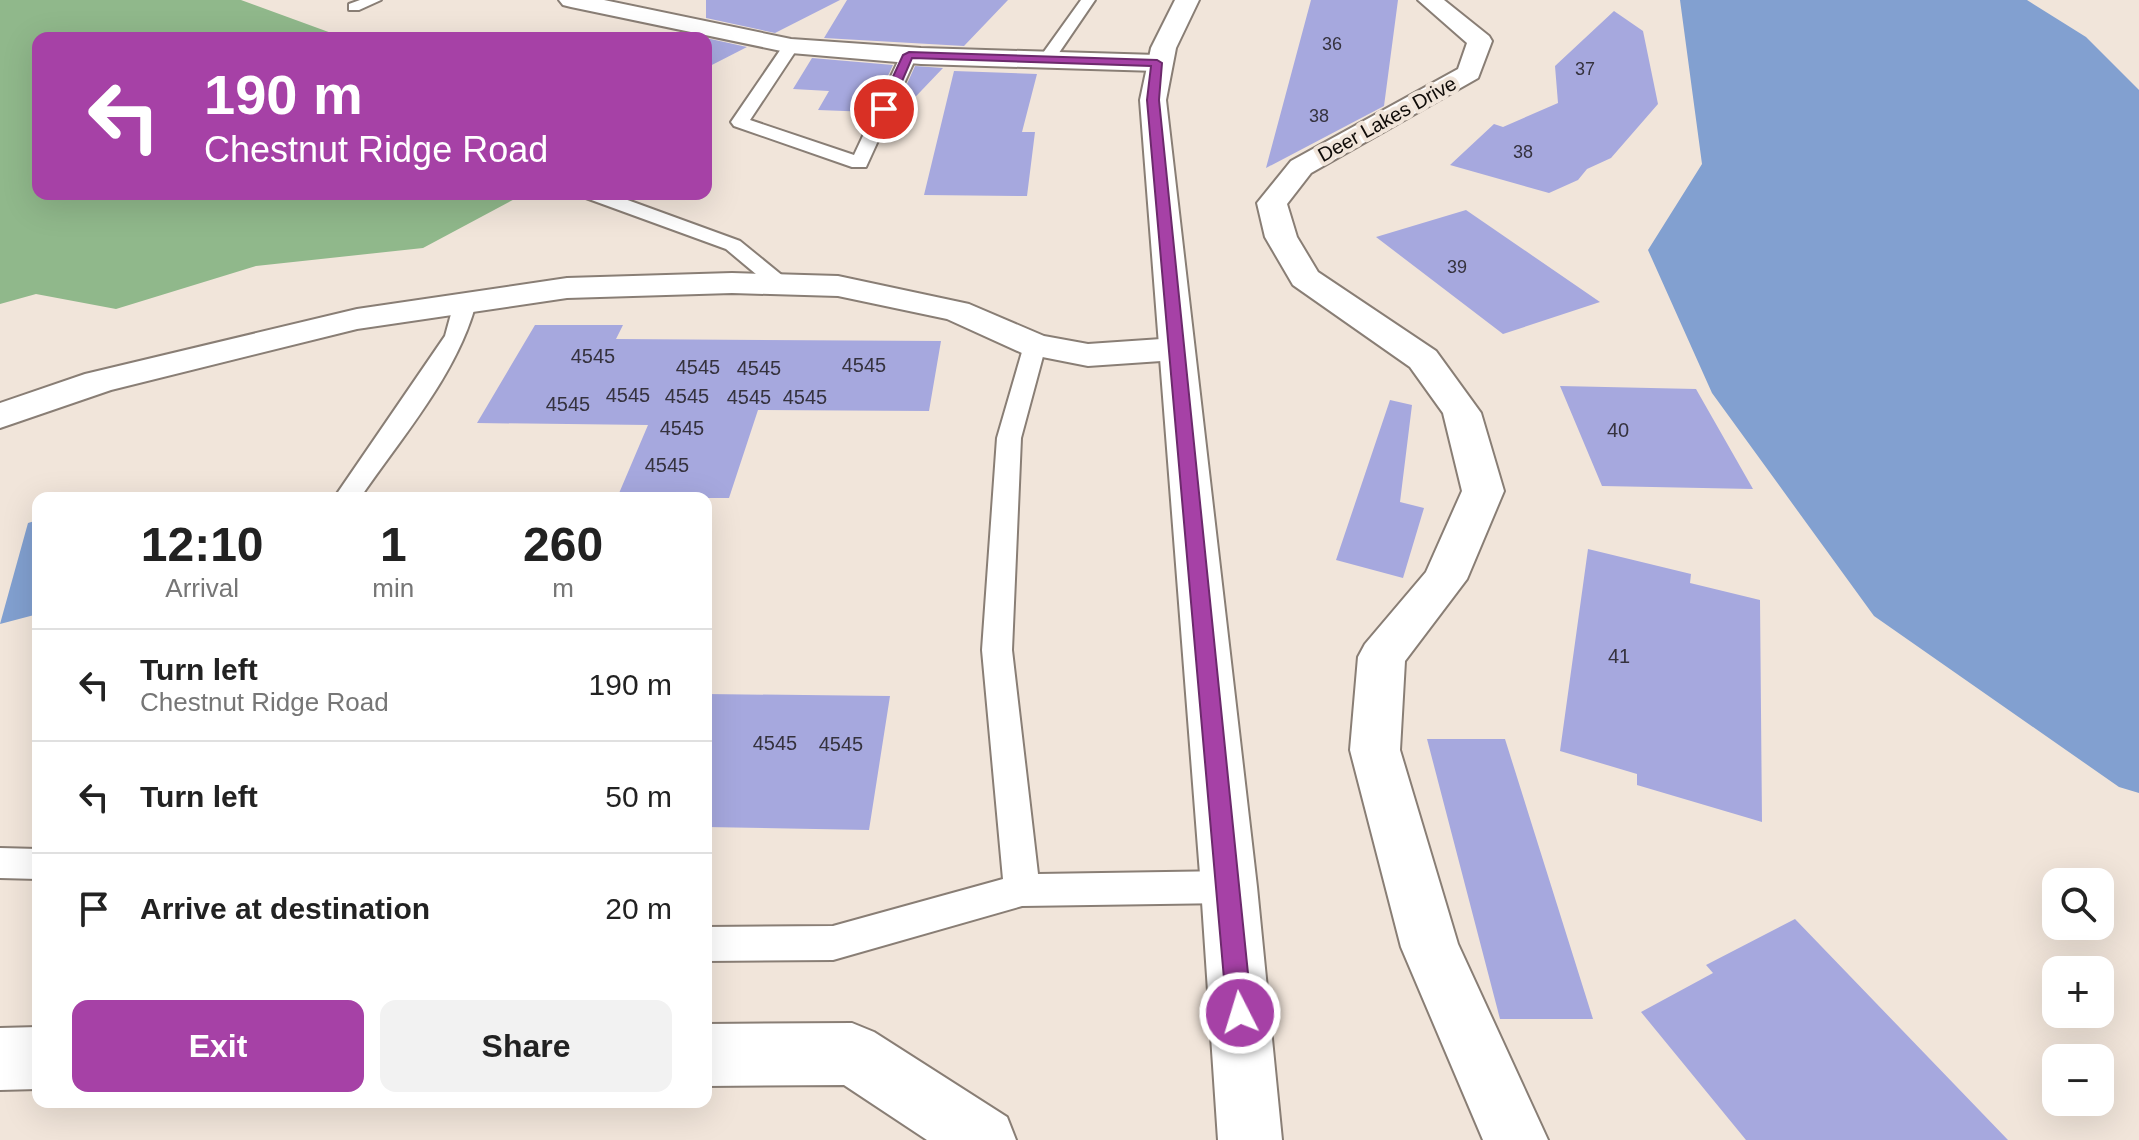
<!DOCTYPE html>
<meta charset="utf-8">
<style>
body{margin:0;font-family:Helvetica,sans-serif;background:#f2f2f2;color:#222;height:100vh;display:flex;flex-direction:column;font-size:30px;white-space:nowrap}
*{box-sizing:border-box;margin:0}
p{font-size:26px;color:#767676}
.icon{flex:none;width:44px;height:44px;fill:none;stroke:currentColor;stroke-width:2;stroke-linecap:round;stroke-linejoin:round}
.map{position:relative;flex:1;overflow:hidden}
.details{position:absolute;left:32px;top:492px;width:680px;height:616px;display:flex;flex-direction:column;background:#fff;border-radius:16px;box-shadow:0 8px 32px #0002}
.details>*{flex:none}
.banner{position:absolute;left:32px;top:32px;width:680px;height:168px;border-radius:16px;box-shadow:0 8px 32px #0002;background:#a641a6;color:#fff;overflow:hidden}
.fabs{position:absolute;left:2042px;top:868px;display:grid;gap:16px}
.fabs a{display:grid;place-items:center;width:72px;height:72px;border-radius:16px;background:#fff;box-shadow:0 8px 32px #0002;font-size:40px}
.pin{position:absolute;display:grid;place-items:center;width:68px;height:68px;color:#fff;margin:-34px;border:4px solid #fff;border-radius:50%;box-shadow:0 2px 8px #0007}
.me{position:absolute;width:88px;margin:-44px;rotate:355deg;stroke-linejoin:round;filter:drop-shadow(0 0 6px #0008)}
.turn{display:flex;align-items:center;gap:28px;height:168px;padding:0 40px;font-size:36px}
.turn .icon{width:104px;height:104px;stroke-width:2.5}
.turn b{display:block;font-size:56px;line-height:68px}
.eta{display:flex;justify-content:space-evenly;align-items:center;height:136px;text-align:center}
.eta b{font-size:48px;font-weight:700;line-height:56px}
.action{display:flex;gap:16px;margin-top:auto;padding:16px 40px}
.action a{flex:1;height:92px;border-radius:16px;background:#a641a6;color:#fff;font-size:32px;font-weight:700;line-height:92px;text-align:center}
.action a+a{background:#f2f2f2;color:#222}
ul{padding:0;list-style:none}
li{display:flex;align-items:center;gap:24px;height:112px;padding:0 40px;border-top:2px solid #e0e0e0}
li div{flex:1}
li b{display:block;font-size:30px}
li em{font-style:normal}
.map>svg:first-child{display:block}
.forest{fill:#90b88b}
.water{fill:#82a0d0}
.building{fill:#a6a8de}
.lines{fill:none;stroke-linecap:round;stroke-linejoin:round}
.lane-casing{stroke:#897e75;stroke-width:4}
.street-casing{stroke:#897e75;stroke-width:4}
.secondary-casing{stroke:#897e75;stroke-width:4}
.lane{fill:#fff;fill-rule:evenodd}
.street{fill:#fff;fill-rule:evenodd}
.secondary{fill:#fff;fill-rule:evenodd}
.route{fill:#a641a6;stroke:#6c2a6c;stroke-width:2}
.labels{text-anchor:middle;stroke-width:8;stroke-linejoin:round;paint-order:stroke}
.far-number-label{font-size:18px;fill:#35323e}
.far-street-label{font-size:20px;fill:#0f0b08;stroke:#f1e5da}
.number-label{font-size:20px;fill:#35323e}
</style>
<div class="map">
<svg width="2139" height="1140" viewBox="0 0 2139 1140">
<rect width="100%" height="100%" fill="#f1e5da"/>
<path class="forest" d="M0 0H241L345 38H38V194H524L423 248 256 266 116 309 36 294 0 304Z"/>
<path class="water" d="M1680 0H2027L2086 37 2139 90V793L2119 787 1874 616 1712 393 1648 250 1702 164Z
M38 520V614L0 624 28 523Z"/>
<path class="building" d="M706 0H840L775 33 706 18Z
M847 0H1008L964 46 824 38Z
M1311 0H1398L1384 106 1266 168Z
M1614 11 1643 31 1658 104 1611 158 1587 169 1578 180 1549 193 1450 165 1494 124 1503 127 1558 103 1555 66Z
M706 38 747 47 706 68Z
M812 58 893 65 871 112 818 110 829 91 793 89Z
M915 66 943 68 900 113H894Z
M954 71 1037 74 1022 132H1035L1027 196 924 195Z
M1466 210 1600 302 1503 334 1376 237Z
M535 325H623L616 339 941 341 929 411 758 410 729 498H617L648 425 477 423Z
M1560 386 1696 389 1753 489 1602 486Z
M1390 400 1412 405 1400 502 1424 508 1403 578 1336 560Z
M1588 549 1691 574 1690 583 1760 600 1762 822 1637 785V774L1560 751Z
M706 694 890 696 869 830 706 827Z
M1427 739H1505L1593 1019H1500Z
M1795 919 2008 1140H1746L1641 1012 1713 973 1706 965Z"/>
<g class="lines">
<defs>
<path id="lane" d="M360 0H381L359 10H349V4Z
M1081 0H1095L1052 63H1040L1038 60Z
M791 41 799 46 750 120 854 155 901 55 909 50 917 55 866 167H852L734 126 731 122 785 43Z
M583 194H611L740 241 794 285 791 290H775L726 249 586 198Z
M465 296 476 303C458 373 401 438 360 498H334L445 336 454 303Z
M1035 338 1043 340 1046 345 1021 438 1012 650 1038 874 1229 871 1242 876 1247 887 1242 898 1229 903 1022 906 833 960 706 961V927L833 926 1003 879 982 650 997 438 1024 345 1027 340Z
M0 848 38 849V879L0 878Z"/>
<path id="street" d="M559 0H604L791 39 921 48 1157 55 1166 58 1170 63 1166 68 1157 71 921 64 791 53 571 7 563 5Z
M1418 0H1444L1489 36 1492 41 1478 78 1311 173 1287 204 1297 237 1318 272 1436 351 1481 413 1504 491 1467 579 1405 661 1400 750 1458 944 1548 1140H1483L1401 947 1350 750 1358 657 1365 644 1426 572 1462 491 1443 413 1410 367 1293 285 1265 237 1257 203 1291 161 1458 69 1467 43Z
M732 273 838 276 969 304 1044 336 1088 344 1176 338 1189 341 1194 349 1189 357 1176 360 1088 366 1022 353 947 319 838 296 732 293 567 298 357 329 111 390 0 428V403L85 374 357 309 567 278Z
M852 1023 874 1032 1007 1117 1016 1140H927L844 1085 706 1086V1024Z
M38 1027V1089L0 1090V1028Z"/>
<path id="secondary" d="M1175 0H1199L1176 48 1166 100 1257 887 1282 1140H1218L1201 887 1140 100 1151 48Z"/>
</defs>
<use href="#lane" class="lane-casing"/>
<use href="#street" class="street-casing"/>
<use href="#secondary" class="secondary-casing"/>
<use href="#lane" class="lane"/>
<use href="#street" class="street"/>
<use href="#secondary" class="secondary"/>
</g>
<path class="route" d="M909 52 1157 60 1162 63 1159 100 1252 1013 1249 1022 1240 1025 1231 1022 1227 1013 1147 100 1151 66 912 58 890 109 880 111 878 109 903 55Z"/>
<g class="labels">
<g class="far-number-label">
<text x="1332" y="50">36</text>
<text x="1585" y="75">37</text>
<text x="1319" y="122">38</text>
<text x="1523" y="158">38</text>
<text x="1457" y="273">39</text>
</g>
<g class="far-street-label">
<text transform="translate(1387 119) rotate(-29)" y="7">Deer Lakes Drive</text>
</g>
<g class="number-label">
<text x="593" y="363">4545</text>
<text x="864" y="372">4545</text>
<text x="698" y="374">4545</text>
<text x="759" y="375">4545</text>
<text x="628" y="402">4545</text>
<text x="687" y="403">4545</text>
<text x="749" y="404">4545</text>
<text x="805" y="404">4545</text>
<text x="568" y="411">4545</text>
<text x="682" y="435">4545</text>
<text x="1618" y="437">40</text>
<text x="667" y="472">4545</text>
<text x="1619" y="663">41</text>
<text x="775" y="750">4545</text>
<text x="841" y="751">4545</text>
</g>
</g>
</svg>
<div class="fabs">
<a><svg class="icon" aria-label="search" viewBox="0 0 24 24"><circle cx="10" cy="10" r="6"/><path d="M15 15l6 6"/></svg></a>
<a>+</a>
<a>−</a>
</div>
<div class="pin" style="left:884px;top:109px;background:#d93025"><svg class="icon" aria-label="arrive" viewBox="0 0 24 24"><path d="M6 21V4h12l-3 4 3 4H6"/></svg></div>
<svg class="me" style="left:1240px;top:1013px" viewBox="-20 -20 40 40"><circle r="17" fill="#a641a6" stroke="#fff" stroke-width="3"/><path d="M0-11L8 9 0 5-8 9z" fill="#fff"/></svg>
<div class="banner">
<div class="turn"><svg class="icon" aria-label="left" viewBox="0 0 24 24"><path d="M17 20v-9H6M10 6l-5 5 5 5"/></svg><div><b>190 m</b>Chestnut Ridge Road</div></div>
</div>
<section class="details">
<div class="eta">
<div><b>12:10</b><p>Arrival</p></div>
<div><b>1</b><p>min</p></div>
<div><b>260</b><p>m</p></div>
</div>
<ul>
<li><svg class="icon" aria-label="left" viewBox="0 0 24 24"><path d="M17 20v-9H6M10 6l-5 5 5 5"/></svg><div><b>Turn left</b><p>Chestnut Ridge Road</p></div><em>190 m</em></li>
<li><svg class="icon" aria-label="left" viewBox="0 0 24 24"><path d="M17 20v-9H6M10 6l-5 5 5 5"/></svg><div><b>Turn left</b></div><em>50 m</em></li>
<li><svg class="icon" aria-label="arrive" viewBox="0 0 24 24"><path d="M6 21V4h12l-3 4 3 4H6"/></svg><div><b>Arrive at destination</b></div><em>20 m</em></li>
</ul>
<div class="action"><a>Exit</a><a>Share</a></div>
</section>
</div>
